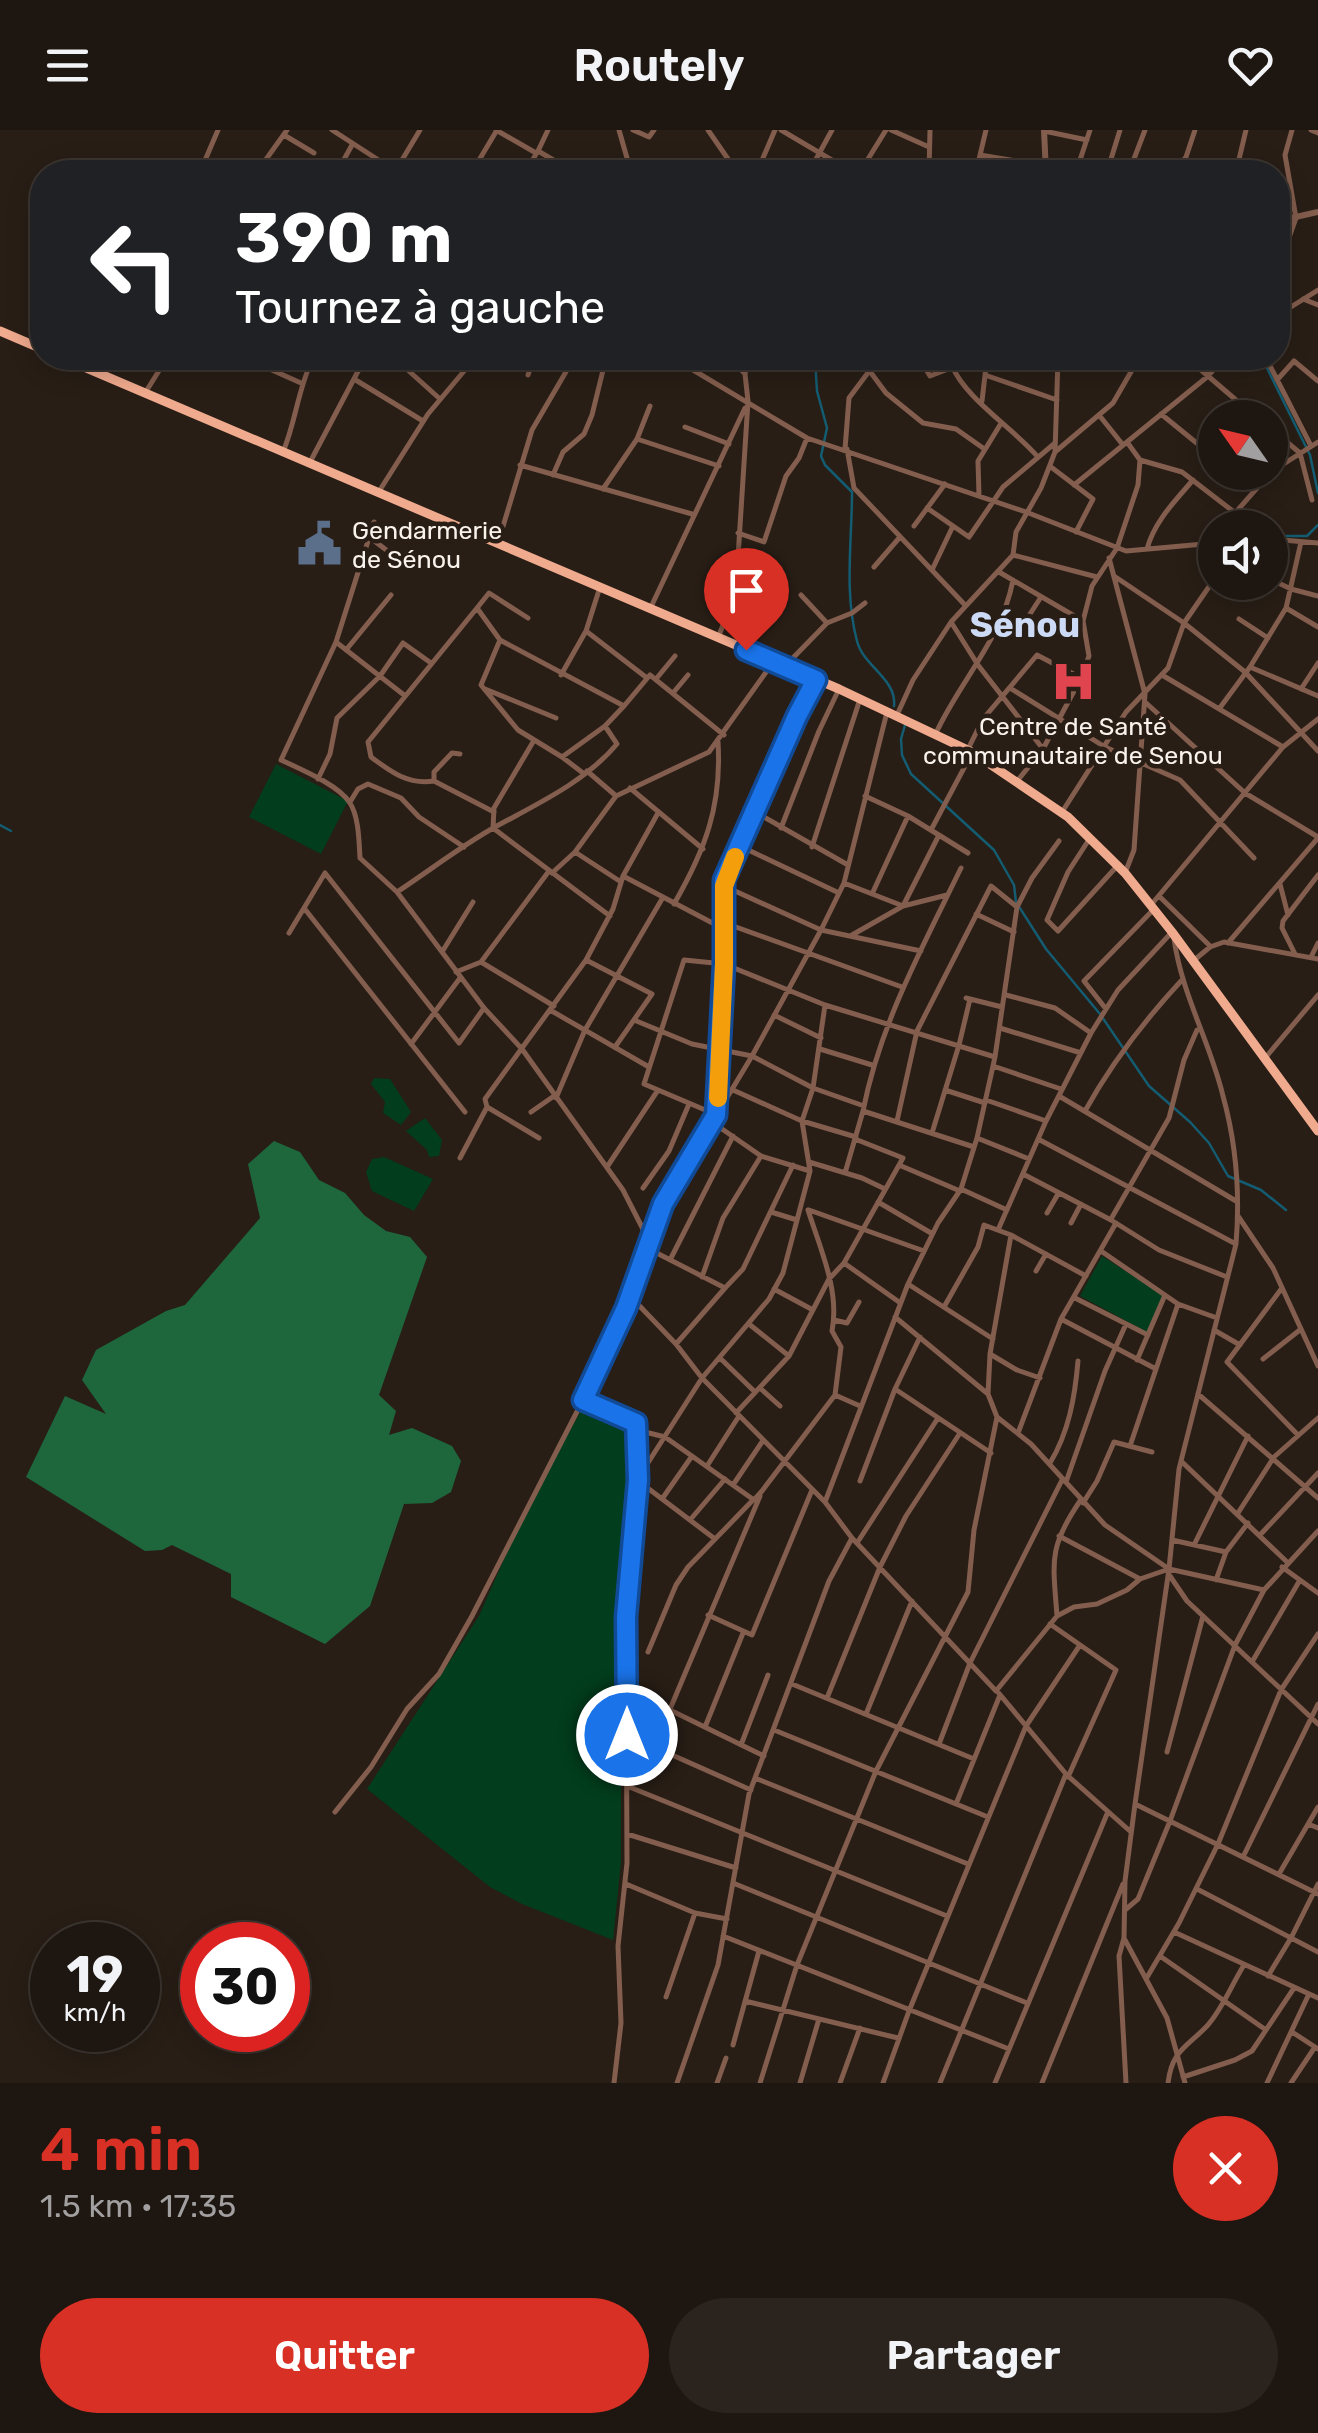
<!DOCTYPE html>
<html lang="fr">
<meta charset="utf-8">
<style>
body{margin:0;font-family:Rubik,sans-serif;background:#2b231e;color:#f1f3f6;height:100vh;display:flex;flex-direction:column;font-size:38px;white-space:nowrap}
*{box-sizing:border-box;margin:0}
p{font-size:32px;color:#a19f9f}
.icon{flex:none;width:55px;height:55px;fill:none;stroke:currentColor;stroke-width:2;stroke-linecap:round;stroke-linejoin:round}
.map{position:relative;height:1953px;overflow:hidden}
.panel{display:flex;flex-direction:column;background:#1e1610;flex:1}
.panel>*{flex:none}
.guide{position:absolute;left:30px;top:30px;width:1260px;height:210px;border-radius:40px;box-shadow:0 5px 25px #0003,0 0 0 2px #3c3530;background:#202124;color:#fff;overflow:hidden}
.needle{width:65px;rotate:304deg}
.fabs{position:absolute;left:1198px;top:270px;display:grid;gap:20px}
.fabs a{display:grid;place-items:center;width:90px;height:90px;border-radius:50%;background:#1e1610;box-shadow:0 5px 25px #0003,0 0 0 2px #3c3530;font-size:50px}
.speed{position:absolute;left:30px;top:1792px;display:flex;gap:20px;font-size:50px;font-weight:700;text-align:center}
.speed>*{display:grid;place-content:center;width:130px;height:130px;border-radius:50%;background:#1e1610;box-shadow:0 5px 25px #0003,0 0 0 2px #3c3530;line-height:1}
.speed small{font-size:25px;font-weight:400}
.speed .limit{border:15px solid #d22;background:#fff;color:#111}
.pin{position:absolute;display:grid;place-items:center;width:85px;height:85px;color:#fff;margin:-102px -42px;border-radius:50% 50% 50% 0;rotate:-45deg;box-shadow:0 0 10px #0007}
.pin .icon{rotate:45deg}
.me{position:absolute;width:110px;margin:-55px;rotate:0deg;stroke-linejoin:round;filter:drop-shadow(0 0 8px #0008)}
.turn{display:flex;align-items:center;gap:35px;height:210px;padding:0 40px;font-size:45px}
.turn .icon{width:130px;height:130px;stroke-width:2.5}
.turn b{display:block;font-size:70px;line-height:85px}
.round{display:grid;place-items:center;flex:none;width:105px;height:105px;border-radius:52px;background:#2b231e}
.overview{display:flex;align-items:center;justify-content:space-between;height:170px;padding:0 40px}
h1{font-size:60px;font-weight:600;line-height:75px;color:#d93025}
.action{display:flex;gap:20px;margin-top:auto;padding:20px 40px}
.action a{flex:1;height:115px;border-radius:60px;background:#d93025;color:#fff;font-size:40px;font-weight:600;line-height:115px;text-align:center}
.action a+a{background:#2b231e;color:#f1f3f6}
header{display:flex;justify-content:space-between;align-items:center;height:130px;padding:0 40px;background:#1e1610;font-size:45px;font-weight:600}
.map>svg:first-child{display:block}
.green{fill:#023d1d}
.forest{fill:#1e673c}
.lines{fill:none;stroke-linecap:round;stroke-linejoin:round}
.stream{stroke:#135c71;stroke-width:2.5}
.minor{stroke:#835d4d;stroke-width:5}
.tertiary{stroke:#835d4d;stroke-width:6}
.trunk{stroke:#f0aa8e;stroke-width:9}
.route-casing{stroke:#114b97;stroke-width:25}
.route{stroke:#1a73e8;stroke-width:18}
.slow{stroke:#f59e0b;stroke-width:18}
.labels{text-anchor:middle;stroke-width:9;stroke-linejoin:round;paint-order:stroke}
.poi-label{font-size:25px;fill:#faf3ed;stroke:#281e16;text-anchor:start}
.district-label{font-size:35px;font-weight:bold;fill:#ccdaf5;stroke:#281e16}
</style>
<header><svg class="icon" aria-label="menu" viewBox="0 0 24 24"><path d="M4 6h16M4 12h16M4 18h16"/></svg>Routely<svg class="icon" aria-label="heart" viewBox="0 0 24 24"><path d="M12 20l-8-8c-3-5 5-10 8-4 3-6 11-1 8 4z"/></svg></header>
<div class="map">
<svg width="1318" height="1953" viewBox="0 0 1318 1953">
<rect width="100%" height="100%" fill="#281e16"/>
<path class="green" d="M276 634 348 671 321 724 249 687Z
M374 948 390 949 411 982 401 995 383 983 385 972 371 954Z
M425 988 442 1010 439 1026 429 1027 427 1020 406 1001Z
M384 1027 433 1049 414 1081 372 1061 366 1042 372 1029Z
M1102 1126 1164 1166 1147 1202 1080 1166Z
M583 1277 631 1298 629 1426 621 1492V1732L613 1810 522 1774 490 1757 367 1659 479 1486 524 1384Z"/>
<path class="forest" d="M274 1011 300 1022 319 1050 345 1063 364 1085 386 1101 410 1107 427 1127 379 1265 396 1281 389 1305 412 1298 452 1316 461 1331 451 1362 432 1373 404 1374 370 1476 325 1514 231 1467V1444L172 1415 162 1420 145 1421 26 1347 65 1266 106 1284 82 1250 96 1220 166 1181 185 1175 260 1088 248 1034Z"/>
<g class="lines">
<path class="stream" d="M815 228 817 261 827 298 821 326 825 335 852 362C852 411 844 463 857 511 863 536 897 549 894 576
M1262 228 1310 325 1318 363
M1270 406H1307L1318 395
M905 595 901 609 902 625 911 644 994 720 1014 755 1016 772 1046 819 1100 884 1149 956 1190 992 1209 1013 1228 1046 1261 1060 1286 1080
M0 695 11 701"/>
<path class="minor" d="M332 0 397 42
M496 0 536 23
M619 0 631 42
M633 0 649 7 654 0
M708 0 737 42
M781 0 852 42
M891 0 929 17
M1311 0 1318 3
M1044 1 1087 10
M284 5 314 23
M538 21 548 0
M980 25 1046 36
M628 34 647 42
M396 40 420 0
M200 42 218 0
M257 42 287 0
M337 42 352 15
M472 42 497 0
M525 42 538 21 574 42
M757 42 775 0
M809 42 832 0
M860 42 886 0
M929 42 930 0
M976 42 986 0
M1076 42 1090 0
M1107 42 1120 0
M1129 42 1145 0
M1175 42 1186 27 1195 0
M1236 42 1246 0
M1278 139 1296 88 1285 25 1292 0
M1303 169 1318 175
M1278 185 1318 160
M245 228 301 253
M673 228 807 308 1026 382 1126 421 1215 413
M735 228 743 242
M860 228 886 263 923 293 956 299 983 318
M919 228 930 246 977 228
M1187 228 1257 288
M1266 228 1311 316
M364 229 400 233 440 269
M952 236C966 269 1014 299 1037 326
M267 237 270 228
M98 242 103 228
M528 245 534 228
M985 245 1057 270
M354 249 423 291
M1277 250 1294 231 1318 251
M145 263 167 228
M982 271 987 228
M1161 284 1215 328
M1099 285 1123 315
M685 297 729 314
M1270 298 1300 323 1312 370
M637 309 719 336
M1127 312 1140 330 1182 342 1234 382
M845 319 849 268 879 228
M847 319 854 358 965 475
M283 322C296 291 298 258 313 228
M1055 322 1113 273 1139 228
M309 334 365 228
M520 335 692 384
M1051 337 1093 369 1076 402
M1233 342 1254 360
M553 345 563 322 584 304 592 285 606 228
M1074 355 1207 247 1224 228
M603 359 637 309 650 276
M378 363 428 284 475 228
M979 365 978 331 1000 295
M927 378 969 407 1003 357 1055 313
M374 392 336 512 281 630C300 639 339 655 350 673 359 687 359 712 360 728L397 762 484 878 522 919 623 1060 648 1109
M914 396 945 354
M1222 398 1271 342 1318 312
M738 403 764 412 786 346 799 328 807 308
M369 407 405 434
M1270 409 1318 413
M498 413 532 300 574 228
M1147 419C1154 392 1175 371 1193 350
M1013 425 1097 447
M1109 428 1145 564 1134 720 1125 743
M874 437 900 407
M932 440 953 396
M999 442 1083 491
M737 443 757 446
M1114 446 1184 493 1245 542 1318 621
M1270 449 1291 459 1318 466
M801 465 827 493
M1286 478 1318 497
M650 479 745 278
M1239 489 1268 508
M951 492 978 535 1043 619
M586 501 647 548
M1019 501 1041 467
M718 508 730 477 737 443 748 271 745 244 748 228
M500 510 624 576 605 596
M336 512 404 565
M346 520 391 465
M787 534 827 493 852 483 865 473
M1250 537 1318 566
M561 545 586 501 600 457
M1162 545 1283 617
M656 549 675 526
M816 550 797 586 724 750V834L717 985 644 954 684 830 724 834 825 875 995 927
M1010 558 1105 617 1180 650 1254 728
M485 559 556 588
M1301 559 1318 533
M673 563 688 545
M1145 572 1245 663 1318 707
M624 576 650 545 724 605
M1219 579 1250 537 1286 478 1301 412
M897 585 913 550 951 492 1013 425 1016 402 1041 358 1055 322 1058 228
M936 603C960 551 1002 509 1013 450
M533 612 494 678 493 698 610 786
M968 619 983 589 1037 525 1081 548
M460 624 452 623 434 642V651L494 682
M562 627 583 643
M587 641 615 665
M318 649 330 624 337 588 380 546 403 513 431 533
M1018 650 1043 619 1081 548 1089 526 1083 491 1092 456 1117 418 1138 355 1140 330
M434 651C408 655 391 642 371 627L368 612 477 478
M630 658 703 719
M865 666 908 686 968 723
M350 672 358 659 368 654 401 668 419 687 464 717
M755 682 848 735
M1062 682 1126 582 1168 538 1184 493 1215 448
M781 698 819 601 839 559
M931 700 972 623
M1090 708 1068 742 1047 790 1058 801 1118 735
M740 716 839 763
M812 717 860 569
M575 722 621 752
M961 738C922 818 880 894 863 981L974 1017
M552 743 575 722 616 666 709 622 774 531
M623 746 722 798
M844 753 903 776 939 705
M1280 754 1288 785
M724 756 821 800 921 821
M397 762C429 741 461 716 495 697 537 674 585 652 617 614L605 596 562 627 518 600 481 555 500 510 477 478 489 463 528 488
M872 764 908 686
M1159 766 1210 816
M674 774C705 720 722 676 718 612
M1151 775 1283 617 1318 589
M304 778 465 982
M976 784 1014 802
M722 792 902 857
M289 803 325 743 459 913 484 878
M852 805 903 776 947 765
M1228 813 1318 708
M442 822 473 772
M1295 824 1282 798 1283 791 1318 745
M1311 827 1318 813
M586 830 652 864 615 917
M1193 831 1210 817 1224 812 1318 829
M481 832 554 876
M456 842 481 832 549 741
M1006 865 1055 878 1091 903
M966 868 1002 877
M1106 879 1084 851 1154 779
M550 880 649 937
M774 885 821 908
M634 890 692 914 752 926 813 958 864 976
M1000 898 1081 923
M411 914 460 848
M820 919 872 935
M1266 927 1318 865
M993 936 1061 959
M733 960 802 991 856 1007
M945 960 985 973
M1059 966 1236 1071
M556 968 585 900 662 769
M986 970 1046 991 1091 903 1118 860 1172 802
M487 977 539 1008
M1085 981C1111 934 1144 891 1181 851
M531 982 554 966
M897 991 917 901 991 756 1017 777
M712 992 761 1026 810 1041
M932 1003 959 915 970 869
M977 1008 1029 1029
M1038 1009 1234 1113
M460 1028 487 977 485 969 586 830 613 779 623 746 658 683
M809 1032 862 1048 885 1059
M899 1035 960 1061
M607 1037 658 960
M845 1043 863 981
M1023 1044 1111 1090 1159 1120 1227 1147
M643 1058 669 1021 689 974
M961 1059 1007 1080
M878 1072 931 1103
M809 1080 924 1121
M771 1082 797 1090
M1047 1083 1058 1064
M1238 1086 1273 1138 1318 1236
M1111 1089 1169 988 1184 930 1197 900
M1071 1093 1081 1074
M998 1100 1046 991
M1011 1105 990 1224 988 1264 997 1287 1031 1314 1105 1395 1169 1439 1264 1460
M645 1117 725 1158 676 1214
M1101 1121 1178 1174 1217 1188
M670 1130 733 1006
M844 1133 899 1172
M1036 1141 1046 1124
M702 1147 723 1088 761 1026
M908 1154 993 1209
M725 1158 743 1139 793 1035
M1282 1158 1227 1232 1298 1305
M774 1159 813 1180
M631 1167 676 1214 702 1248 825 1372 852 1408 996 1561 1057 1486 1074 1477 1097 1474 1127 1460 1140 1449 1169 1439
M1075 1168 1148 1205
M944 1177 978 1117 984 1095 1011 1105 1086 1146
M895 1187 988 1264
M1061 1189 1156 1239
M834 1190 847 1193 859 1172
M749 1194 789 1226
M1214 1200 1240 1215
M990 1224 1017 1240 1040 1248
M720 1228 755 1262
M1263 1229 1301 1199
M1137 1230 1165 1165
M760 1258 780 1276
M895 1259 991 1323
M1198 1264 1318 1368
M835 1265 860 1276
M583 1270 637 1293V1350L626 1487 627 1733 618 1816 621 1893 614 1953
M736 1283 789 1226 829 1149 844 1133 903 1028 855 1009
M637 1300 665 1307 754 1370 762 1361 835 1265 841 1217 832 1201C840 1161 820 1118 808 1080
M1018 1303 1061 1189 1116 1093
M1130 1316 1178 1174
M1181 1331 1287 1432
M1050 1333C1069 1302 1075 1266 1078 1231
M707 1336 739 1286
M860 1351 895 1259 920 1207
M1066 1352 1105 1241 1126 1194
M733 1355 762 1312
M662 1369 692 1326
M825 1372 908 1154 938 1093 961 1059 977 1008 995 927 1017 777 1032 748 1059 711
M1083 1373 1097 1351 1114 1312 1152 1322
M1238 1383 1274 1327 1318 1288
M690 1390 725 1349
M1260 1405 1318 1343
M1059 1406 1140 1449
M715 1409 637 1350 702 1248 769 1169 783 1143 810 1041 802 991 813 958 825 875
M1172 1410 1226 1422
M857 1413 938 1288
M1194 1415 1248 1306
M1282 1437 1318 1463
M1170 1446 1187 1471 1318 1594
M1216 1450 1226 1422 1248 1393
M708 1485 752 1505 812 1360
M1057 1486C1053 1431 1048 1418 1080 1371
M1050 1494 1116 1540 1068 1647
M648 1522 676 1455 688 1437 753 1370
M1252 1532 1300 1450
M792 1554 974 1629
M627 1559 764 1626
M827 1568 880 1437 906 1386 960 1303
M866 1584 912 1471
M705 1597 743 1503
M774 1600 988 1687
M627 1605 751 1660
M939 1614 970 1533 1062 1350
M741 1615 768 1545
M654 1617 760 1366
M1167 1622 1203 1486
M1068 1646 1131 1702
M755 1648 968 1734
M627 1656 947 1786
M956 1674 1000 1565
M1135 1674 1318 1764
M335 1682 371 1637 407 1579 439 1544 472 1486 583 1270 626 1178 663 1074 752 926 821 800 844 753 887 582
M1308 1694 1318 1698
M627 1704 736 1738
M1243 1727 1318 1574
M1279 1744 1318 1677
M733 1753 1027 1873
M626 1754 695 1783 727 1789
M1197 1759 1318 1822
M1125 1780 1138 1769 1170 1691 1235 1515 1264 1460 1318 1401
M1174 1802 1318 1868
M723 1806 1009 1919
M1125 1810 1167 1888 1185 1953
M1160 1826 1266 1900
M1268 1846 1291 1808 1318 1754
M1146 1849 1179 1793 1218 1714 1281 1560 1318 1504
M666 1867 695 1783
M745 1871 898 1908
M1292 1902 1318 1919
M733 1915 759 1821
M1183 1947 1235 1930 1252 1921 1294 1858
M677 1953 718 1835 749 1664 829 1451 852 1408
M717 1953 726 1928
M760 1953 797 1835 876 1641 968 1462 974 1400 997 1287
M800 1953 819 1889
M840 1953 860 1898
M883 1953 909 1881 1026 1596 1080 1515
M940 1953 1066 1644 997 1561
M995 1953 1107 1684
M1042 1953 1123 1754
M1126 1953 1119 1826 1124 1808 1125 1751 1135 1674 1169 1439 1179 1339 1236 1114C1240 1066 1236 1013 1223 966 1210 912 1182 865 1174 809
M1168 1953C1172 1920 1187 1917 1207 1896 1222 1880 1232 1854 1244 1835
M1267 1953 1308 1866
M1291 1953 1315 1917"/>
<path class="tertiary" d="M1044 0 1046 42
M1278 91 1318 82"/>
<path class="trunk" d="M0 201 42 219
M63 228 839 559 972 622 1068 687 1125 743 1172 802 1318 1001"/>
</g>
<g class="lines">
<defs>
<path id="route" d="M627 1605 626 1487 638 1350 636 1293 583 1270 626 1178 663 1074 716 985 724 834V750L797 586 816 550 746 520"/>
</defs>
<use href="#route" class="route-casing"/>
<use href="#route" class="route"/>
<path class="slow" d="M718 968 724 834V756L735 727"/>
</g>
<defs>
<symbol id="civic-bare" viewBox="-9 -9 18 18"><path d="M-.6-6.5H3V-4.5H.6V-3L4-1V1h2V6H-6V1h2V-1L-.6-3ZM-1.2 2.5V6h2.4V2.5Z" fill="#5c6f8a" stroke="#281e16" stroke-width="2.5" paint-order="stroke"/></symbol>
<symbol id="hospital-bare" viewBox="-9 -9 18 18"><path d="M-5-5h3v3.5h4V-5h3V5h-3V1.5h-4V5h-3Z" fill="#e0444e" stroke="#281e16" stroke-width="2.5" paint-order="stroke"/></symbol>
</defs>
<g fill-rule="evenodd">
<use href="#civic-bare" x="288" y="382" width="63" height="63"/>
<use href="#hospital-bare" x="1042" y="520" width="63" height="63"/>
</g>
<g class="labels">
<g class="poi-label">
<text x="352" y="409">Gendarmerie<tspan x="352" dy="29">de Sénou</tspan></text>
<text x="1073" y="605" text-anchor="middle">Centre de Santé<tspan x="1073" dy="29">communautaire de Senou</tspan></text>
</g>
<g class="district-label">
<text x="1025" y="507">Sénou</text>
</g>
</g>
</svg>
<div class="fabs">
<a><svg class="needle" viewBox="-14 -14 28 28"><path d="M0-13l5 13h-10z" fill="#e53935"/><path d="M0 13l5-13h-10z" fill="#a19f9f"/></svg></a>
<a><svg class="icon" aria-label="sound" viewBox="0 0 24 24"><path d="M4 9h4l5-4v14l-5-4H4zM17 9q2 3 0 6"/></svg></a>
</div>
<div class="speed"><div>19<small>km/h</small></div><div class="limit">30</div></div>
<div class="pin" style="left:746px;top:520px;background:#d93025"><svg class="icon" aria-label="arrive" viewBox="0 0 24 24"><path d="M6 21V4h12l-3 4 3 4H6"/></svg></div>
<svg class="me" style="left:627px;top:1605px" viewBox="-20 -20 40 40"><circle r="17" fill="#1a73e8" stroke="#fff" stroke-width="3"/><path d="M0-11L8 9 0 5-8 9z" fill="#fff"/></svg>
<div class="guide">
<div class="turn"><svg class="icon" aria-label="left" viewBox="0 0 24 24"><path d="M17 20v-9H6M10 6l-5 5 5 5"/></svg><div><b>390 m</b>Tournez à gauche</div></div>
</div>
</div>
<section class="panel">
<div class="overview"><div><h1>4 min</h1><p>1.5 km · 17:35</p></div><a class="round" style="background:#d93025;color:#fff"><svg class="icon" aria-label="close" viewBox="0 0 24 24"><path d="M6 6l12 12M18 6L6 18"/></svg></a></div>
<div class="action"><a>Quitter</a><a>Partager</a></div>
</section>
